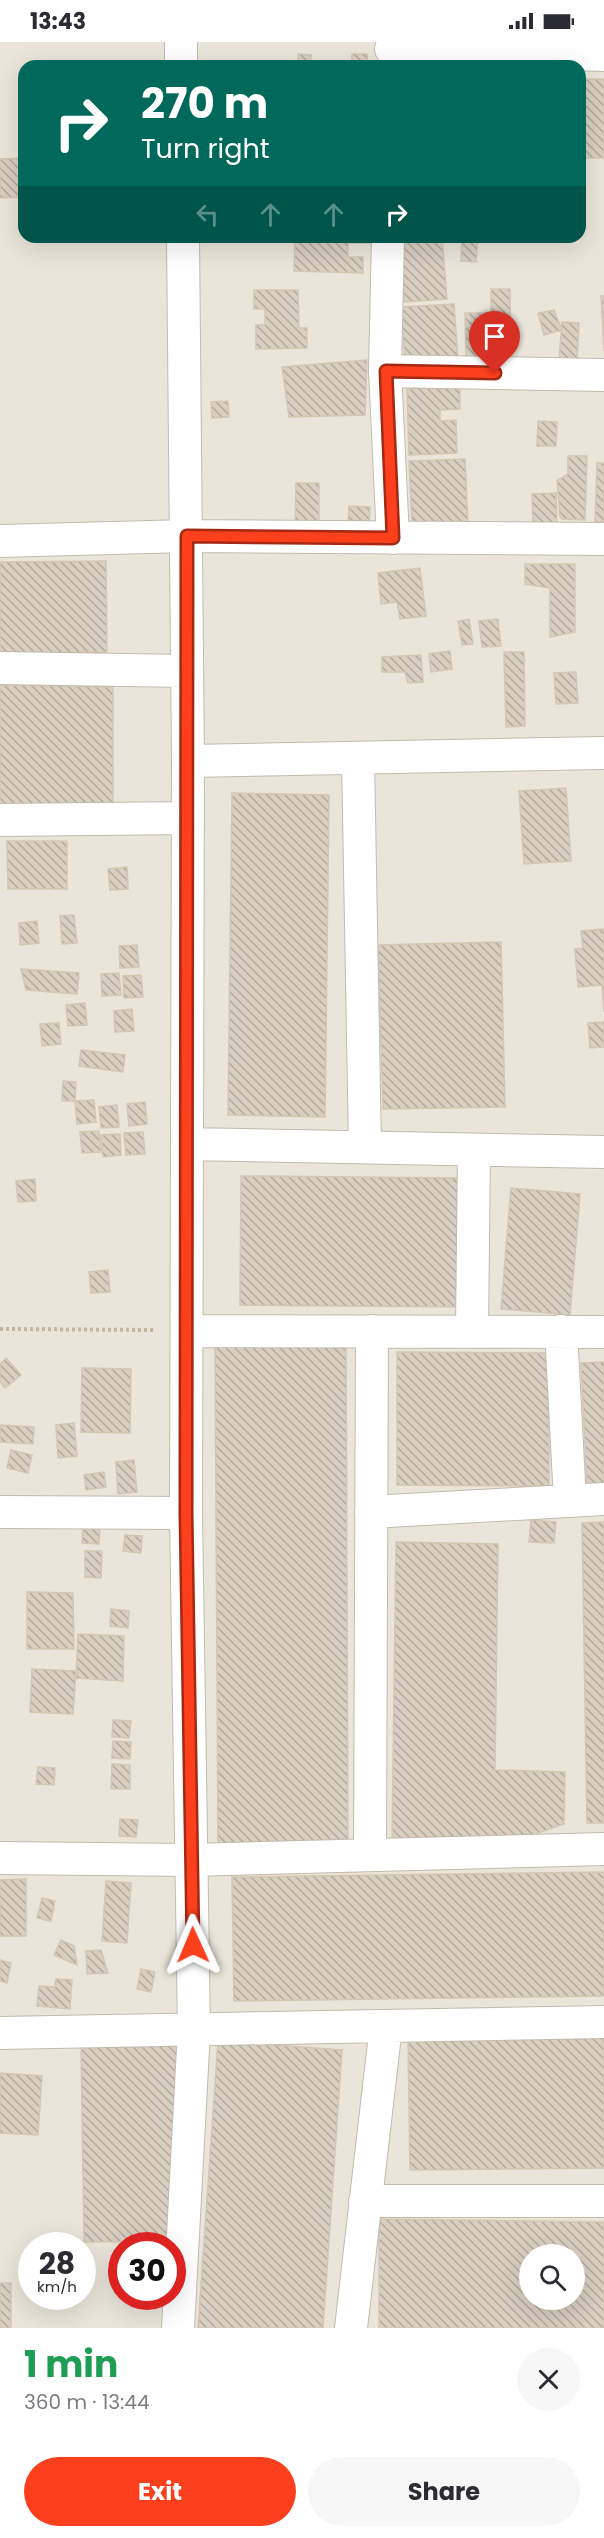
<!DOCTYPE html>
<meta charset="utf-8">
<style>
body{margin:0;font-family:Poppins,sans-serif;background:#f7f7f7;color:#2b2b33;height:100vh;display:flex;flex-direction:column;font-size:22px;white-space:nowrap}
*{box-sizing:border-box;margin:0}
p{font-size:20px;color:#7c7c81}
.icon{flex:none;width:33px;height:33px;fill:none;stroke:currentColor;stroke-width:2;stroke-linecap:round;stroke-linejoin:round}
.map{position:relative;height:2286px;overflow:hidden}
.sheet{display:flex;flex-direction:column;background:#fff;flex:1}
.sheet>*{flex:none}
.hud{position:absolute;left:18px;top:18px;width:568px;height:183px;border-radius:18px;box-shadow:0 6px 24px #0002;background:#00695c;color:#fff;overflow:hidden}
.fabs{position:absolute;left:519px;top:2202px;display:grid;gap:12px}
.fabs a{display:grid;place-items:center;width:66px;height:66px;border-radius:50%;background:#fff;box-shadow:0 6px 24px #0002;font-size:30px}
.speed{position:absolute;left:18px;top:2190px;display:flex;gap:12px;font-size:30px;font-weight:700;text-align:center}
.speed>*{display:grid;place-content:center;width:78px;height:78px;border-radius:50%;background:#fff;box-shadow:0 6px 24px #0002;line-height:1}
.speed small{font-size:15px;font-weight:400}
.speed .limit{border:9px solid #d22;background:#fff;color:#111}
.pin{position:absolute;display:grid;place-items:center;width:51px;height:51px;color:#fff;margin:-62px -26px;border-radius:50% 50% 50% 0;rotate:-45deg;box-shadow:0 0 6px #0007}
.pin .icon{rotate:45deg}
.me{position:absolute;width:66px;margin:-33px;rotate:359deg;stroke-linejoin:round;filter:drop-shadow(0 0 4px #0008)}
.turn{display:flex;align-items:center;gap:21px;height:126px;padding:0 24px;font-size:27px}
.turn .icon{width:78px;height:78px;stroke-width:2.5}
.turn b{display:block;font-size:42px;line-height:51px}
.lanes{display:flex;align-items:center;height:57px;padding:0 24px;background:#0003;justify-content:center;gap:30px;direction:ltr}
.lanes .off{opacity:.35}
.round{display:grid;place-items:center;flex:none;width:63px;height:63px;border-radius:32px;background:#f7f7f7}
.head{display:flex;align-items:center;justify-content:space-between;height:102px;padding:0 24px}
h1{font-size:36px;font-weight:700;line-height:45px;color:#1e9e55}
.cta{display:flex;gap:12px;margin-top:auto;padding:12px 24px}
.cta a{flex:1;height:69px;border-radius:36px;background:#fc3f1d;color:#fff;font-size:24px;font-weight:700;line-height:69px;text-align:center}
.cta a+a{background:#f7f7f7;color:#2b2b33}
.status{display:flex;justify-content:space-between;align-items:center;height:42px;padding:0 30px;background:#fff;direction:ltr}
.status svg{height:16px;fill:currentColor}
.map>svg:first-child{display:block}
.residential{fill:#eae5da;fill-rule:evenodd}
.building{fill:url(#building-back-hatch);stroke:#d3c7b4;stroke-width:1.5;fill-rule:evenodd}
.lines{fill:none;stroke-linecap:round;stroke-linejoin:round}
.street-casing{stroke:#c2bbae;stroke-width:34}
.path{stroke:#c4b79f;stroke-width:4;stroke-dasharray:3 3;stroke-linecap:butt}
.street{stroke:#fff;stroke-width:32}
.route-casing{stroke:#a42913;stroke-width:15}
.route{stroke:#fc3f1d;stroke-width:10}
</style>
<div class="status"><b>13:43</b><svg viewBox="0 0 49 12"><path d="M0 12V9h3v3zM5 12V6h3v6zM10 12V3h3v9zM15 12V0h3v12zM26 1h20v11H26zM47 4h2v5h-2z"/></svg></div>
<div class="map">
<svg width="604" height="2286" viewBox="0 0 604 2286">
<defs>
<pattern id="building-back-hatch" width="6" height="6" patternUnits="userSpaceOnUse" patternTransform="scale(1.5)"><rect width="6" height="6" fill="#d8cfc1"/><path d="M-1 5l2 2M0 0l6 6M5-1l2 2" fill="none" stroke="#b1aa9e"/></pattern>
</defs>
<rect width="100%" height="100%" fill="#f6f3ec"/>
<path class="residential" d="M0 0H604V2286H0ZM24 24H580V195H24ZM32 2204H82V2254H32ZM122 2204H172V2254H122ZM530 2212H574V2258H530Z"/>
<path class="building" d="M298 12 311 13V24H298Z
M352 12H367L368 24H352Z
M580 37H604V116H580Z
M24 116V155L0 156V117Z
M295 195H374V201H348V215H363V231L294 229Z
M400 195H442L447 257 404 260Z
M462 195 478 196 476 220 461 219Z
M491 247H510L511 318 466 317 465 271H491Z
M254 248H298L299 286H307V306L256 307V283H265V267H254Z
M601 254H604V309Z
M454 262 458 318 405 322 401 265Z
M554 268 562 288 544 293 538 271Z
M562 280 579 281 577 318 559 317Z
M367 318 365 373 289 375 282 325Z
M460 345V367L440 368V379L456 378 457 411 409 413 407 347Z
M228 359 229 375 212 376 211 360Z
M538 379 557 380 556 404H537Z
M568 414H587L585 478 562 477 560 475 557 439 568 432Z
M465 417 468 482 412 484 409 419Z
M597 421H604V480H595Z
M296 441H319V480L295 489Z
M556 451 557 482 533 483 532 452Z
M349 464 370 465 369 485 348 484Z
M106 519 107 610 0 611V520Z
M525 522H575V590L550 595V546L525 542Z
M420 526 426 574 400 577 397 560 381 562 378 531Z
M469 577 473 602 462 603 458 579Z
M498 577 501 604 482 605 479 579Z
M450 609 452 627 431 630 429 612Z
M504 610H524L525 684 506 685Z
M421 613 423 640 408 641 405 630H382V615Z
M576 630 578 661 556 662 554 631Z
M0 643 113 645V763L0 762Z
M566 746 571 819 524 822 519 749Z
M232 751 329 753 325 1075 228 1073Z
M7 799H67V847H8Z
M127 825 128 847 110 848 108 827Z
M74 873 77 901 62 902 60 874Z
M37 879 39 901 20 903 19 881Z
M604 887V970L602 943 578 945 575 907 583 906 581 889Z
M501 900 505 1065 383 1067 378 903Z
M137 903 139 925 120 926 119 904Z
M21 927 79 931 77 952 26 948Z
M119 931 121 953 102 954 101 932Z
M141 933 143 955 124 956 123 934Z
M85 961 87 983 68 984 66 963Z
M132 967 134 989 115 990 114 969Z
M604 980V1005L590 1006 588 981Z
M59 981 61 1002 42 1004 40 982Z
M81 1008 125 1013 123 1030 79 1024Z
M63 1039 76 1040 75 1059H62Z
M94 1058 96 1080 77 1082 75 1059Z
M145 1060 147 1082 129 1084 127 1062Z
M117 1063 119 1085 101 1086 99 1065Z
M99 1089 101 1110 82 1111 80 1090Z
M143 1090 145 1112 126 1113 124 1091Z
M120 1092 121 1113 103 1115 101 1093Z
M241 1134 463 1136 462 1265 240 1263Z
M35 1137 36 1159 18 1160 16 1139Z
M511 1146 580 1152 570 1273 501 1267Z
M108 1228 110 1250 91 1251 89 1230Z
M215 1301H346L348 1801H218Z
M397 1310 549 1311V1444L397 1443Z
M6 1316 21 1333 5 1346 0 1340V1322Z
M604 1320V1443H587L581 1321Z
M82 1326 131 1327 130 1391 81 1390Z
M74 1381 77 1414 58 1416 56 1383Z
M0 1383 34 1385 33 1402 0 1400Z
M11 1408 32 1413 28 1431 7 1426Z
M134 1418 137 1450 118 1452 116 1420Z
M104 1430 106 1445 86 1448 84 1433Z
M531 1478 556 1480 554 1501 529 1500Z
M604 1480V1781H587L582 1481Z
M83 1484 100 1486 99 1502 82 1501Z
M125 1493 142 1494 141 1511 123 1509Z
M396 1500 498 1502 495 1728 565 1730 564 1782 518 1798 392 1796Z
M85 1509H102L101 1536 85 1535Z
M27 1550 73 1551 74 1607H27Z
M111 1567 129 1569 128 1586 110 1584Z
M78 1592 124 1594 123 1639 76 1636Z
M32 1627 76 1629 73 1672 30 1670Z
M113 1678 131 1679 129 1696 112 1695Z
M113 1699 131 1700 130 1717 112 1716Z
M112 1722 130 1723V1747H111Z
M38 1725 55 1726 54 1743 36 1742Z
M120 1777 138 1778 136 1795 119 1794Z
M604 1830V1954L234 1959 232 1835Z
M26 1837V1894H0V1838Z
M106 1839 131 1841 127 1901 102 1899Z
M42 1856 55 1859 51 1879 37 1876Z
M61 1898 74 1904 77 1923 54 1913Z
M101 1908 108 1931 87 1932 86 1909Z
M0 1918 11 1921 7 1941 0 1939Z
M141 1927 155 1930 151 1950 137 1947Z
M56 1937 72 1938 70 1967 37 1964 39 1944 55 1945Z
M604 1994V2126L410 2128 408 1996Z
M218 1999 342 2008 323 2286H198Z
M177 2004 181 2199 84 2200 81 2005Z
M0 2031 42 2034 38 2093 0 2091Z
M379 2177 604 2180V2286H379ZM530 2212H574V2258H530Z
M0 2241H11V2286H0Z"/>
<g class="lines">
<defs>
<path id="street" d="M181 0V24
M391 7 604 13
M388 195 385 329 393 496
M385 329 604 333
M0 499 187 494 604 497
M0 626 187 629
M358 716 365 1105
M188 719 604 711
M0 778 188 776
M187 1102 604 1110
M187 1289 604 1290
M472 1289 474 1108
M561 1289 570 1459
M0 1470 186 1471
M371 1470 604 1457
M370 1813 372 1289
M0 1816 191 1818 604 1807
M0 1991 604 1980
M365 2159H604
M178 2286 194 1988 186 1471 188 719 183 195
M351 2286 386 1984"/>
</defs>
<use href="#street" class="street-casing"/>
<path class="path" d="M0 1287 153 1288"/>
<use href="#street" class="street"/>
</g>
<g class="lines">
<defs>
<path id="route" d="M193 1903 186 1471 187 494 393 496 386 329 495 331"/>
</defs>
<use href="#route" class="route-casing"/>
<use href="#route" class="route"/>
</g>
</svg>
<div class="fabs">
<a><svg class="icon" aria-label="search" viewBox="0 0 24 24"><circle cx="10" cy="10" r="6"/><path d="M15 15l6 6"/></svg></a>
</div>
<div class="speed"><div>28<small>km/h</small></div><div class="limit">30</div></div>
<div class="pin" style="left:495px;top:331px;background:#d93025"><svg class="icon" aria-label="arrive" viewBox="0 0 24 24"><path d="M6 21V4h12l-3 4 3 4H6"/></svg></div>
<svg class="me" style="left:193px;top:1903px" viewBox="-20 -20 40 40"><path d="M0-17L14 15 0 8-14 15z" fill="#fc3f1d" stroke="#fff" stroke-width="4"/></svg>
<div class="hud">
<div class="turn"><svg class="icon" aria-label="right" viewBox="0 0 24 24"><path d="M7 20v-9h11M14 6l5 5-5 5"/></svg><div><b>270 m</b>Turn right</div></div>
<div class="lanes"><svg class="icon off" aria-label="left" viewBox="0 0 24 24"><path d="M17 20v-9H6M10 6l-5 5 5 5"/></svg><svg class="icon off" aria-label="ahead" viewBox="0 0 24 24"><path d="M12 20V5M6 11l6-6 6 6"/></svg><svg class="icon off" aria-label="ahead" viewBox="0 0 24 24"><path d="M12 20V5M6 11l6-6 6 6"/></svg><svg class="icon" aria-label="right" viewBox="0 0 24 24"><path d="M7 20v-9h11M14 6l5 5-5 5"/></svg></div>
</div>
</div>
<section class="sheet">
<div class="head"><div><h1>1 min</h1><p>360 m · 13:44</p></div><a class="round"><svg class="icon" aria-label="close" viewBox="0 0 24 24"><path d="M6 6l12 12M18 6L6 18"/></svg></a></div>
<div class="cta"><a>Exit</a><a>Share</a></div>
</section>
